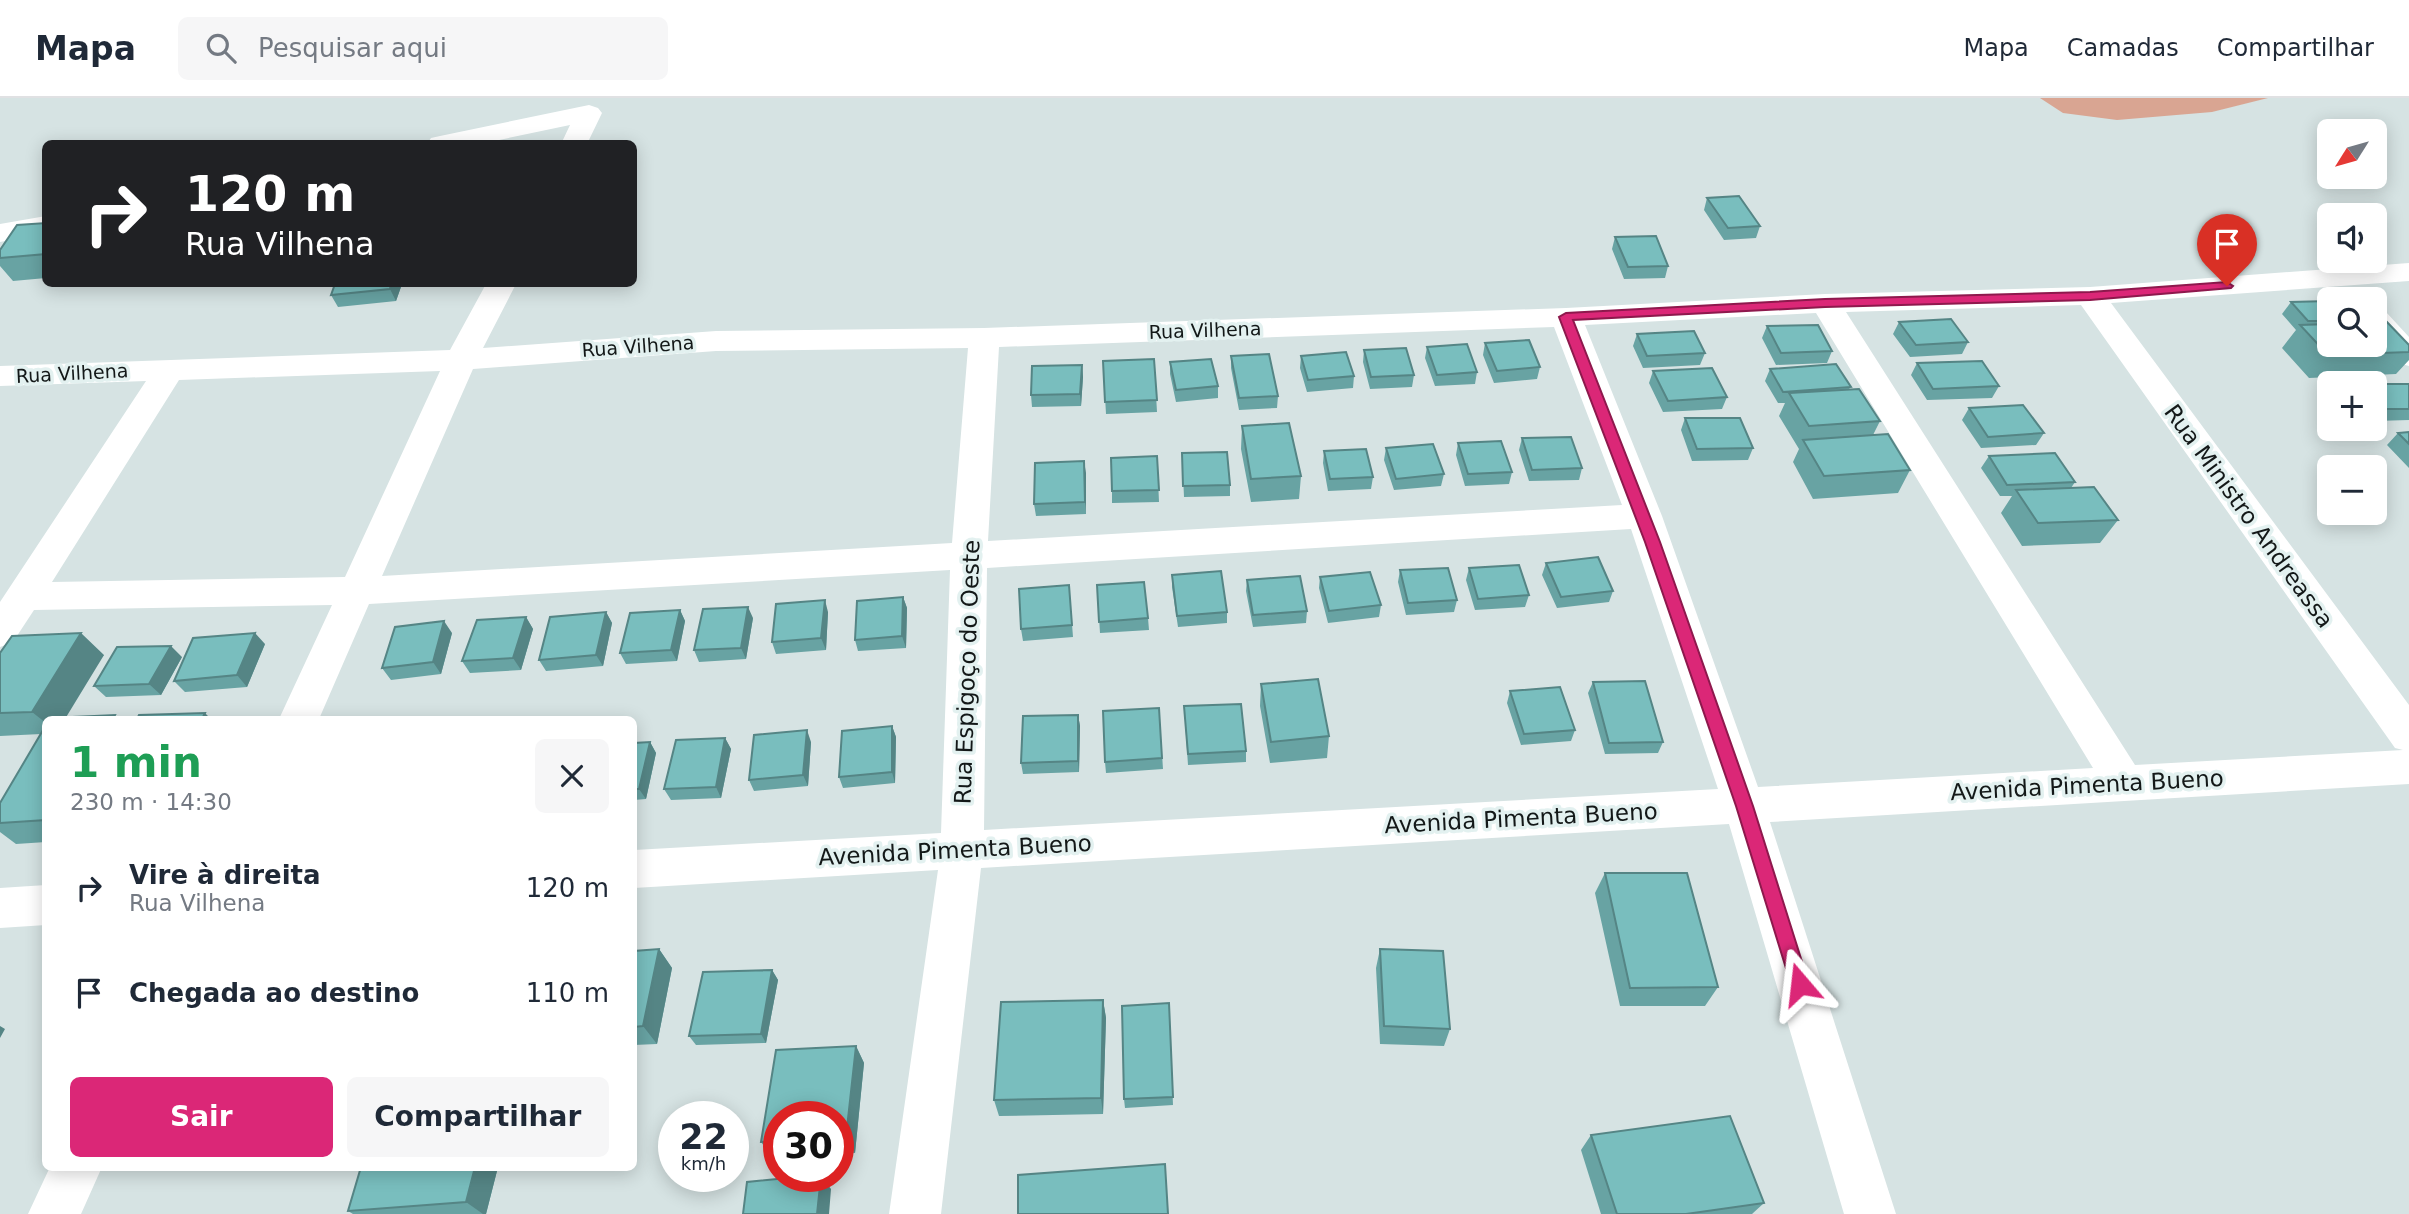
<!DOCTYPE html>
<html lang="pt">
<meta charset="utf-8">
<style>
body{margin:0;font-family:"DejaVu Sans",sans-serif;background:#f6f6f7;color:#1f2937;height:100vh;display:flex;flex-direction:column;font-size:26px;white-space:nowrap}
*{box-sizing:border-box;margin:0}
p{font-size:23px;color:#747a83}
.icon{flex:none;width:38px;height:38px;fill:none;stroke:currentColor;stroke-width:2;stroke-linecap:round;stroke-linejoin:round}
.map{position:relative;flex:1;overflow:hidden}
.drawer{position:absolute;left:42px;top:618px;width:595px;height:455px;display:flex;flex-direction:column;background:#fff;border-radius:10px;box-shadow:0 4px 18px #0003}
.drawer>*{flex:none}
.top-card{position:absolute;left:42px;top:42px;width:595px;height:147px;border-radius:10px;box-shadow:0 4px 18px #0003;background:#202124;color:#fff;overflow:hidden}
.needle{width:46px;rotate:233deg}
.tools{position:absolute;left:2317px;top:21px;display:grid;gap:14px}
.tools a{display:grid;place-items:center;width:70px;height:70px;border-radius:10px;background:#fff;box-shadow:0 4px 18px #0003;font-size:35px}
.speed{position:absolute;left:658px;top:1003px;display:flex;gap:14px;font-size:35px;font-weight:700;text-align:center}
.speed>*{display:grid;place-content:center;width:91px;height:91px;border-radius:50%;background:#fff;box-shadow:0 4px 18px #0003;line-height:1}
.speed small{font-size:18px;font-weight:400}
.speed .limit{border:10px solid #d22;background:#fff;color:#111}
.pin{position:absolute;display:grid;place-items:center;width:60px;height:60px;color:#fff;margin:-72px -30px;border-radius:50% 50% 50% 0;rotate:-45deg;box-shadow:0 0 7px #0007}
.pin .icon{rotate:45deg}
.me{position:absolute;width:77px;margin:-38px;rotate:343deg;stroke-linejoin:round;filter:drop-shadow(0 0 5px #0008)}
.turn{display:flex;align-items:center;gap:24px;height:147px;padding:0 28px;font-size:32px}
.turn .icon{width:91px;height:91px;stroke-width:2.5}
.turn b{display:block;font-size:49px;line-height:60px}
.round{display:grid;place-items:center;flex:none;width:74px;height:74px;border-radius:10px;background:#f6f6f7}
.summary{display:flex;align-items:center;justify-content:space-between;height:119px;padding:0 28px}
h1{font-size:42px;font-weight:800;line-height:52px;color:#1e9e55}
.button{display:flex;gap:14px;margin-top:auto;padding:14px 28px}
.button a{flex:1;height:80px;border-radius:10px;background:#db2777;color:#fff;font-size:28px;font-weight:800;line-height:80px;text-align:center}
.button a+a{background:#f6f6f7;color:#1f2937}
ul{padding:0;list-style:none}
li{display:flex;align-items:center;gap:21px;height:105px;padding:0 28px}
li div{flex:1}
li b{display:block;font-size:26px}
li em{font-style:normal}
header{display:flex;align-items:center;gap:42px;box-sizing:border-box;height:98px;padding:0 35px;background:#fff;border-bottom:2px solid #e0e1e3}
header strong{font-size:33px}
nav{display:flex;gap:38px;margin-inline-start:auto;font-size:24px}
.search{width:490px;height:63px;background:#f6f6f7;display:flex;align-items:center;gap:18px;box-sizing:border-box;padding:0 24px;border-radius:10px;color:#747a83;font-size:26px}
.map>svg:first-child{display:block}
.green{fill:#d9a592}
.lines{fill:none;stroke-linecap:round;stroke-linejoin:round}
.minor{fill:#fff;fill-rule:evenodd}
.wall{fill:#68a3a3}
.shaded-wall{fill:#558585}
.building{fill:#79bebe;stroke:#558585;stroke-width:2}
.route{fill:#db2777;stroke:#8e194d;stroke-width:2}
.labels{text-anchor:middle;stroke-width:7;stroke-linejoin:round;paint-order:stroke}
.far-street-label{font-size:19px;fill:#131818;stroke:#e3f1f0}
.street-label{font-size:23px;fill:#131818;stroke:#e3f1f0}
</style>
<header>
<strong>Mapa</strong>
<div class="search"><svg class="icon" aria-label="search" viewBox="0 0 24 24"><circle cx="10" cy="10" r="6"/><path d="M15 15l6 6"/></svg>Pesquisar aqui</div>
<nav><a>Mapa</a><a>Camadas</a><a>Compartilhar</a></nav>
</header>
<div class="map">
<svg width="2409" height="1116" viewBox="0 0 2409 1116">
<rect width="100%" height="100%" fill="#d6e3e3"/>
<path class="green" d="M2040 0H2268L2212 14 2117 22 2063 15Z"/>
<g class="lines">
<path class="minor" d="M589 7 598 10 602 15 587 46H561L570 27 480 46H427L431 40 440 38Z
M46 118V135L0 144V126Z
M2409 165V183L2111 205 2409 607V686L1770 724 1896 1116H1844L1729 726 981 770 941 1116H889L938 772 634 790V752L941 735 950 472 369 506 319 621H279L332 507 34 512 13 544 0 549V504L146 283 0 288V268L450 252 486 186H516L483 250 716 233 984 230 1566 210 1825 196 2090 189ZM2081 207 2395 650 2403 652 2135 667 1846 214ZM1816 215 2093 670 1758 689 1662 418 1585 227ZM1554 229 1622 407 988 443 999 249ZM968 250 952 445 382 478 473 271 716 253ZM440 273 345 479 52 484 179 282ZM1631 431 1718 691 984 732 987 470Z
M2375 212 2386 214 2409 239V268L2398 265 2375 239Z
M46 787V827L0 830V790Z
M50 1069H102L81 1116H28Z"/>
</g>
<path class="wall" d="M1707 100 1760 128 1756 140 1724 142 1704 112Z
M46 125V180L13 183 0 168V152Z
M1615 139 1668 168 1665 180 1624 181 1612 151Z
M335 186H402L396 203 338 209 331 197Z
M2329 203V247H2409V262L2396 276 2309 280 2282 250 2296 232 2282 216 2291 204Z
M1899 224 1968 244 1962 256 1910 259 1893 236Z
M1767 228 1832 253 1827 265 1776 267 1762 240Z
M1637 236 1705 255 1700 267 1643 270 1633 248Z
M1485 245 1540 269 1537 281 1494 285 1483 257Z
M1427 249 1477 274 1475 286 1435 288 1425 260Z
M1364 252 1414 277 1412 289 1370 291 1363 264Z
M1231 258 1278 298 1277 310 1239 312 1231 270Z
M1301 258 1354 278 1353 290 1307 294 1300 270Z
M1154 261 1157 314 1106 316 1103 263Z
M1170 264 1218 288V300L1176 304 1170 276Z
M1917 265 1999 288 1992 300 1927 302 1911 277Z
M1082 267 1083 279 1081 308 1032 309 1031 297Z
M1770 271 1851 289 1849 291 1880 323 1873 337 1910 372 1898 395 1813 401 1793 364 1799 351 1779 318 1785 305H1778L1765 283Z
M1653 273 1727 299 1722 311 1663 314 1649 285Z
M2375 286H2409V322L2375 323Z
M1969 310 2044 335 2036 347 1981 350 1962 322Z
M1685 320 1753 350 1748 362 1692 363 1681 332Z
M1242 328 1301 378 1299 401 1251 404 1241 351Z
M2409 334V370L2387 347 2398 335Z
M1522 340 1582 370 1579 382 1529 383 1519 352Z
M1458 345 1512 374 1509 386 1465 388 1456 357Z
M1386 350 1444 376 1441 388 1394 392 1384 362Z
M1324 353 1373 379 1371 391 1328 393 1323 365Z
M1182 355 1230 387V398L1184 399Z
M1157 358 1159 404 1112 405V393Z
M1989 358 2075 384 2071 390 2118 422 2100 445 2022 448 2001 415 2012 398H2000L1981 370Z
M1084 363 1086 416 1036 418 1034 406Z
M1546 465 1613 493 1609 504 1557 510 1542 477Z
M1469 470 1529 497 1525 509 1475 512 1466 482Z
M1400 472 1457 502 1454 514 1406 517 1398 484Z
M1172 477 1227 514V525L1178 529 1172 489Z
M1320 479 1381 507 1379 519 1328 525 1319 490Z
M1247 482 1307 513 1306 525 1253 529 1246 493Z
M1069 487 1073 539 1023 543 1021 531Z
M1097 487 1148 520 1149 532 1100 535Z
M903 499 907 510 906 550 858 553 855 542Z
M680 512 685 523 677 563 626 566 620 555Z
M606 514 612 525 603 568 546 573 539 562Z
M828 514 826 552 776 556 772 544Z
M526 519 533 531 521 572 470 575 462 563Z
M753 520 746 561 699 564 694 552Z
M452 535 441 576 391 582 382 570Z
M265 546 247 589 185 594 174 583Z
M0 555 104 557 46 621V744L16 746 0 734V705L41 636 0 638Z
M182 559 161 597 106 599 94 588Z
M1593 584 1663 644 1658 655 1605 656 1588 595Z
M1261 586 1329 638 1327 660 1270 665 1260 608Z
M1510 593 1575 632 1571 643 1521 647 1507 605Z
M1184 608 1246 653V664L1188 667Z
M1159 610 1163 671 1106 675 1105 664Z
M1078 617 1080 628 1079 674 1023 676 1021 665Z
M892 628 896 639 895 685 843 690 839 679Z
M725 640 731 651 721 700 671 702 664 691Z
M650 644 656 655 646 701 634 702V645Z
M811 644 808 688 754 693 749 682Z
M1605 775 1718 889 1705 908H1620L1595 795Z
M659 851 672 870 657 946 634 947V853Z
M1380 851 1450 931 1444 948 1380 946 1376 870Z
M772 872 778 882 766 945 696 947 689 938Z
M1103 902 1106 920 1103 1016 999 1018 994 1002Z
M1169 905 1173 1007 1125 1010 1124 1001Z
M856 948 864 965 855 1055 838 1056V1018H779V1059L773 1060 761 1044 776 952Z
M1591 1037 1764 1105 1752 1116H1601L1581 1052Z
M498 1069 486 1116H353L348 1113Z"/>
<path class="shaded-wall" d="M391 186H402L396 203 390 191Z
M1082 267 1083 279 1081 308 1080 296Z
M1084 363 1086 375V416L1085 404Z
M903 499 907 510 906 550 902 538Z
M825 502 828 514 826 552 821 540Z
M748 509 753 520 746 561 741 550Z
M680 512 685 523 677 563 671 552Z
M606 514 612 525 603 568 596 557Z
M526 519 533 531 521 572 513 560Z
M444 523 452 535 441 576 433 564Z
M81 535 104 557 65 621H46V625L32 614Z
M255 535 265 546 247 589 237 577Z
M171 548 182 559 161 597 149 586Z
M205 615 211 621H202Z
M1078 617 1080 628 1079 674 1078 663Z
M892 628 896 639 895 685 892 674Z
M807 632 811 644 808 688 803 677Z
M725 640 731 651 721 700 716 689Z
M650 644 656 655 646 701 639 691Z
M659 851 672 870 657 946 643 928Z
M772 872 778 882 766 945 761 936Z
M1103 902 1106 920 1103 1016 1101 1000Z
M0 928 5 931 0 940Z
M856 948 864 965 855 1055 846 1039Z
M475 1069H498L486 1116H483L466 1104Z
M821 1078 831 1091 829 1116H817Z"/>
<path class="building" d="M1739 98 1760 128 1728 130 1707 100Z
M46 125V156L0 160V152L17 127Z
M1656 138 1668 168 1628 169 1615 139Z
M335 186H391L390 191 331 197Z
M2329 203V223H2308L2291 204Z
M1951 221 1968 244 1916 247 1899 224Z
M2386 223 2409 247V254L2328 257 2300 227 2329 226V247H2375V224Z
M1818 227 1832 253 1781 255 1767 228Z
M1694 233 1705 255 1647 258 1637 236Z
M1529 242 1540 269 1497 273 1485 245Z
M1467 246 1477 274 1437 277 1427 249Z
M1406 250 1414 277 1371 279 1364 252Z
M1346 254 1354 278 1308 282 1301 258Z
M1269 256 1278 298 1239 300 1231 258Z
M1154 261 1157 302 1105 304 1103 263Z
M1211 261 1218 288 1176 292 1170 264Z
M1982 263 1999 288 1933 291 1917 265Z
M1836 266 1851 289 1783 294 1770 271Z
M1082 267 1080 296 1031 297 1032 268Z
M1712 270 1727 299 1668 303 1653 273Z
M2375 286H2409V311H2375Z
M1859 291 1880 323 1809 328 1789 295Z
M2023 307 2044 335 1988 339 1969 310Z
M1685 320H1740L1753 350 1697 351Z
M1289 325 1301 378 1251 381 1242 328Z
M2409 334V346L2398 335Z
M1888 336 1910 372 1824 378 1803 342Z
M1571 339 1582 370 1532 372 1522 340Z
M1501 343 1512 374 1468 376 1458 345Z
M1433 346 1444 376 1396 381 1386 350Z
M1366 351 1373 379 1330 381 1324 353Z
M1227 354 1230 387 1183 388 1182 355Z
M2055 355 2075 384 2007 387 1989 358Z
M1157 358 1159 392 1112 393 1111 360Z
M1084 363 1085 404 1034 406 1035 365Z
M2094 389 2118 422 2038 425 2016 392Z
M1598 459 1613 493 1561 499 1546 465Z
M1519 467 1529 497 1478 501 1469 470Z
M1448 470 1457 502 1408 505 1400 472Z
M1221 473 1227 514 1177 518 1172 477Z
M1370 474 1381 507 1329 513 1320 479Z
M1300 478 1307 513 1253 517 1247 482Z
M1144 484 1148 520 1099 524 1097 487Z
M1069 487 1072 527 1021 531 1019 491Z
M903 499 902 538 855 542 857 503Z
M825 502 821 540 772 544 776 506Z
M748 509 741 550 694 552 703 511Z
M680 512 671 552 620 555 630 515Z
M606 514 596 557 539 562 550 519Z
M526 519 513 560 462 563 477 522Z
M444 523 433 564 382 570 395 529Z
M81 535 32 614 0 615V555L12 538Z
M255 535 237 577 174 583 193 540Z
M171 548 149 586 94 588 117 549Z
M1318 581 1329 638 1271 644 1261 586Z
M1645 583 1663 644 1609 645 1593 584Z
M1560 589 1575 632 1524 636 1510 593Z
M1241 606 1246 653 1188 656 1184 608Z
M1159 610 1162 660 1105 664 1103 613Z
M205 615 202 621H137L139 617Z
M115 617 113 621H49L50 620Z
M1078 617V663L1021 665 1023 618Z
M46 627V722L0 725V705Z
M892 628V674L839 679 842 633Z
M807 632 803 677 749 682 754 637Z
M725 640 716 689 664 691 676 642Z
M650 644 639 691H634V645Z
M1605 775H1687L1718 889 1630 890Z
M659 851 643 928 634 929V853Z
M1380 851 1443 853 1450 931 1384 928Z
M772 872 761 936 689 938 703 874Z
M1103 902 1101 1000 994 1002 1001 904Z
M1169 905 1173 999 1124 1001 1122 908Z
M856 948 846 1039 838 1040V1018H779V1043L761 1044 776 952Z
M1730 1018 1764 1105 1686 1116H1617L1591 1037Z
M1165 1066 1168 1116H1018V1077Z
M361 1069H475L466 1104 348 1113Z
M807 1078H821L817 1116H743L747 1084Z"/>
<path class="route" d="M2227 184 2233 188 2231 190 2090 202 1825 209 1573 222 1660 444 1753 708 1809 886 1806 893 1800 895 1793 893 1736 708 1645 444 1559 219 1566 215 1825 201 2090 194Z"/>
<g class="labels">
<g class="far-street-label">
<text transform="translate(1205 232) rotate(-2)" y="7">Rua Vilhena</text>
<text transform="translate(638 248) rotate(-4)" y="7">Rua Vilhena</text>
<text transform="translate(72 275) rotate(-3)" y="7">Rua Vilhena</text>
</g>
<g class="street-label">
<text transform="translate(2249 418) rotate(54)" y="8">Rua Ministro Andreassa</text>
<text transform="translate(967 574) rotate(-88)" y="8">Rua Espigoço do Oeste</text>
<text transform="translate(2087 687) rotate(-3)" y="8">Avenida Pimenta Bueno</text>
<text transform="translate(1521 720) rotate(-3)" y="8">Avenida Pimenta Bueno</text>
<text transform="translate(955 752) rotate(-3)" y="8">Avenida Pimenta Bueno</text>
</g>
</g>
</svg>
<div class="tools">
<a><svg class="needle" viewBox="-14 -14 28 28"><path d="M0-13l5 13h-10z" fill="#e53935"/><path d="M0 13l5-13h-10z" fill="#747a83"/></svg></a>
<a><svg class="icon" aria-label="sound" viewBox="0 0 24 24"><path d="M4 9h4l5-4v14l-5-4H4zM17 9q2 3 0 6"/></svg></a>
<a><svg class="icon" aria-label="search" viewBox="0 0 24 24"><circle cx="10" cy="10" r="6"/><path d="M15 15l6 6"/></svg></a>
<a>+</a>
<a>−</a>
</div>
<div class="speed"><div>22<small>km/h</small></div><div class="limit">30</div></div>
<div class="pin" style="left:2227px;top:188px;background:#d93025"><svg class="icon" aria-label="arrive" viewBox="0 0 24 24"><path d="M6 21V4h12l-3 4 3 4H6"/></svg></div>
<svg class="me" style="left:1800px;top:886px" viewBox="-20 -20 40 40"><path d="M0-17L14 15 0 8-14 15z" fill="#db2777" stroke="#fff" stroke-width="4"/></svg>
<div class="top-card">
<div class="turn"><svg class="icon" aria-label="right" viewBox="0 0 24 24"><path d="M7 20v-9h11M14 6l5 5-5 5"/></svg><div><b>120 m</b>Rua Vilhena</div></div>
</div>
<section class="drawer">
<div class="summary"><div><h1>1 min</h1><p>230 m · 14:30</p></div><a class="round"><svg class="icon" aria-label="close" viewBox="0 0 24 24"><path d="M6 6l12 12M18 6L6 18"/></svg></a></div>
<ul>
<li><svg class="icon" aria-label="right" viewBox="0 0 24 24"><path d="M7 20v-9h11M14 6l5 5-5 5"/></svg><div><b>Vire à direita</b><p>Rua Vilhena</p></div><em>120 m</em></li>
<li><svg class="icon" aria-label="arrive" viewBox="0 0 24 24"><path d="M6 21V4h12l-3 4 3 4H6"/></svg><div><b>Chegada ao destino</b></div><em>110 m</em></li>
</ul>
<div class="button"><a>Sair</a><a>Compartilhar</a></div>
</section>
</div>
